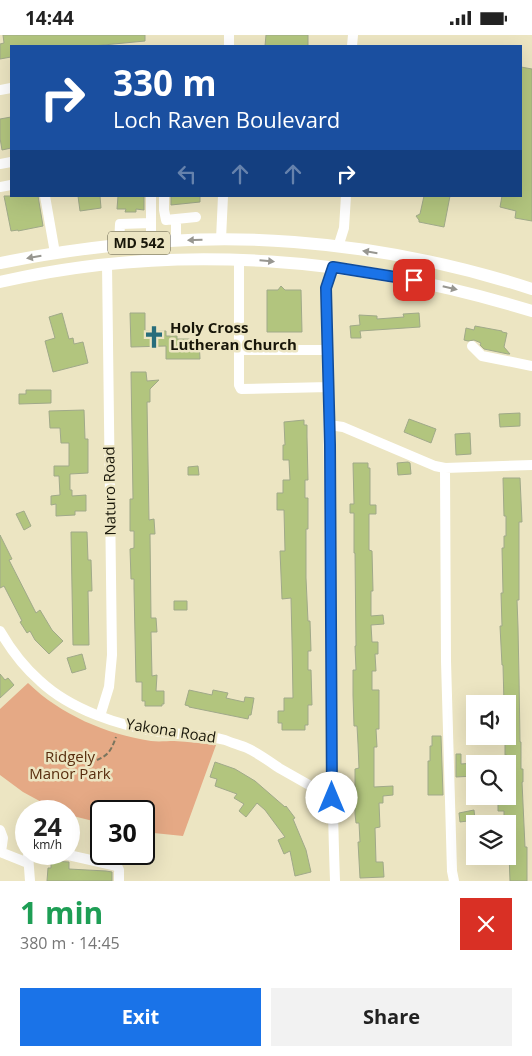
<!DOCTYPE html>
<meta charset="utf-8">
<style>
body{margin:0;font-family:"Open Sans",sans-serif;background:#f2f2f2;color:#222;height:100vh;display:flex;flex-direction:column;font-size:19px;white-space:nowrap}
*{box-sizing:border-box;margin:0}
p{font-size:16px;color:#767676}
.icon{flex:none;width:28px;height:28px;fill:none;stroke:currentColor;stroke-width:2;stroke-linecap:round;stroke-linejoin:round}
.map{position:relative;height:846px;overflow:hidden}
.panel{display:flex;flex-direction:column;background:#fff;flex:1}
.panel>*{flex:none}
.banner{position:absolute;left:10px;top:10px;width:512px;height:152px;border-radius:0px;box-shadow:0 5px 20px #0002;background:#1a4fa0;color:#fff;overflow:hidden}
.tools{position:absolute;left:466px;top:660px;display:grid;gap:10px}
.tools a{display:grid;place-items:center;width:50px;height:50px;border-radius:0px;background:#fff;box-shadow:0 5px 20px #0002;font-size:25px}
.speed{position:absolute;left:15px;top:765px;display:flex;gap:10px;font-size:25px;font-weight:700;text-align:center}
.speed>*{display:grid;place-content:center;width:65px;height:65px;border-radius:50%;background:#fff;box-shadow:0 5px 20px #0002;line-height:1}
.speed small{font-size:12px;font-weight:400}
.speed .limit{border:2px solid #111;border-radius:8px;background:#fff;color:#111}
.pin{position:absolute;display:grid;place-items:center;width:42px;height:42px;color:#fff;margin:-21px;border-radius:10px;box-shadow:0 2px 8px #0006}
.me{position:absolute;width:55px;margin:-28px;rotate:0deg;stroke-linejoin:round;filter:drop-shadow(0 0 4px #0008)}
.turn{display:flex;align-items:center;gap:18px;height:105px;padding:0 20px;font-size:22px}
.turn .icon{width:65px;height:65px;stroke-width:2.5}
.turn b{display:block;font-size:35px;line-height:42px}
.lanes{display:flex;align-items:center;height:48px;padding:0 20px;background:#0003;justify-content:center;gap:25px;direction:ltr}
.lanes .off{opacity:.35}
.round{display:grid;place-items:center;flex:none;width:52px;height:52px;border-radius:0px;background:#f2f2f2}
.overview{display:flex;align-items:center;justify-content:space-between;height:85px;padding:0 20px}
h1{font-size:30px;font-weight:700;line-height:38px;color:#1e9e55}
.cta{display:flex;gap:10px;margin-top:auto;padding:10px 20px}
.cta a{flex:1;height:58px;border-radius:0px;background:#1a73e8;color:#fff;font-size:20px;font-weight:700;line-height:58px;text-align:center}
.cta a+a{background:#f2f2f2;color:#222}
.status{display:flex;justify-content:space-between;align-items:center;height:35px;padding:0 25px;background:#fff;direction:ltr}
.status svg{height:14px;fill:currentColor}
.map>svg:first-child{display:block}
.green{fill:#e5a985}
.building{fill:#b2c57e;stroke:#a0a989}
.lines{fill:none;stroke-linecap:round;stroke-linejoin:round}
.path{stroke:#7a755e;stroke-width:2;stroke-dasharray:5 2.5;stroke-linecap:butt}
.minor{stroke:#fff;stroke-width:10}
.major{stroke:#fff;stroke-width:12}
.oneway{fill:#979690}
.route-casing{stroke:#114b97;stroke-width:12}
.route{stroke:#1a73e8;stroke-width:9}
.labels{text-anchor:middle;stroke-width:5;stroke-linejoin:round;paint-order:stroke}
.shield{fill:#ece5c2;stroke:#585440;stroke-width:1}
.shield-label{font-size:14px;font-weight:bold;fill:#181609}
.poi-label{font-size:15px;font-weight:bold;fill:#181609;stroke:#ece5c2;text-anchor:start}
.street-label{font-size:15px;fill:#181609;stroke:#ece5c2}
.park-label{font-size:15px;fill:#582d0e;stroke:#ece5c2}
</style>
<div class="status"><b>14:44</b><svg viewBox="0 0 49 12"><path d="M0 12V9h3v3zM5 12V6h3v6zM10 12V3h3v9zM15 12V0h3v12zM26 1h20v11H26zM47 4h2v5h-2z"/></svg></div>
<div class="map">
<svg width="532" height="846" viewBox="0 0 532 846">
<rect width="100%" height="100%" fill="#ece5c2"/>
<path class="green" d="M28 648C61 680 106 699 151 706 159 707 167 706 174 706 189 707 202 708 216 710L183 801 144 797V776H101V788L69 780V776H58L23 757 0 740V674Z"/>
<path class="building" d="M3 0H145V6L93 11H11V22L0 24V9L4 8Z
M266 0H308V11H265Z
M521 32 532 34V186L515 183 516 176 500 172 502 161H521Z
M11 82V113L2 115 0 103V84Z
M4 161H38L43 191 18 196V195L11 196Z
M78 161H100L101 173 80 176Z
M118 161H144V175L136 174V177H125L126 174H117Z
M171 161H200V167L171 170Z
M424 161H450L444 192 419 187V185L416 181 420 179Z
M281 251 285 255H301L302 297H267V255H278Z
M62 278 69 304 73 303 74 309 83 307 88 328 53 337 45 306 55 303 49 282Z
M130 278H145V296H166V301H177V304H199L200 324H166V311L131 312Z
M419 278 420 292 360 296 361 303H351L350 291 360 290 359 280 377 281V284L404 282 403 279Z
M475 291 502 296V297L507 298 504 312 510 319H508L484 314 480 310 481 308 474 305 468 306 464 305 466 293 474 295Z
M131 337H146L147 346 159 345 150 354V367H147L149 485 154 484 155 499H150L151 583H156L157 597H151L152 641 157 640 156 656H164V669H162V671H145V666H142V647H136L134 553V544H131L130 514 134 513V496H130V464H133Z
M26 355H51V368L19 369V359H26Z
M84 375 85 404H88V438L70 439V455H72V461L86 460V476H75V480L56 481V469L51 470V461L60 460 59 441H54V431H69V408H61L60 393H50L49 376Z
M520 378V391L500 392 499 379Z
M409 384 436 394 431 408 404 397Z
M304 385V390H307V402L308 445H305V463H308V494H306V543L308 586H310L311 616H308V635H311L312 670H308V690H305V695H282V688H278V676H284V663H293L292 606 291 563 282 564 280 516H285L284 475H277V458H283V445H290L289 425H283V410H285L284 387Z
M470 398 471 419 456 420 455 399Z
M408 427 410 428 411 439 398 440 397 428Z
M353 428H368V433H370V470H376V479H369V515L372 516 373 556H371V581L383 580 384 589 371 590 372 607H378V619H375L376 636H372V655H379V694H376L377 712H374V752L393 751V760L383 761V768H379L380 792 375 793 376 827H383L384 842 360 843 358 807H360L359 788H356L355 779V734L359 733 358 709 357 691H354L353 660V635H356L355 611H356L355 518H354V478H350V469H354Z
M198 431 199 440H188V432Z
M503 443H520L522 487H519V565H517L518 592 519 643 520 707H521V734H523V747H522L525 812H527V846H510L509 818H511V798L509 799 508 789H504V776H498V761H508L507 720H505V701H508V669H504L503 630H502L500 591H502L501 558H503L502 513H504V501H506V481H504Z
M24 476 31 491 24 495 16 479Z
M71 497H87L88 525H91L92 556H88L89 610H73Z
M0 500 12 524 9 525 36 578 40 575 52 595 63 606 49 619 35 605 30 596 27 598 20 587 22 586 4 551 0 553Z
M174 566H187V575H174Z
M82 619 86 634 72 638 67 623Z
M0 639 5 645 8 643 14 650 0 663Z
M189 655 212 660 213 655 228 658 226 663 244 667 245 662 254 663 251 680H249L248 684 189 672V671L185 670Z
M432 701H441L443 760H428V726H430V711H432Z
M456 719H461V729L473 728 474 741 456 742Z
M215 727 235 734 255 746 285 772 286 771 295 783 293 784 306 815 311 837 295 841 290 816 284 819 278 805 285 802 265 775 257 768 246 782 239 776 244 769 234 763 237 759 215 751 217 744 210 742Z
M474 775 475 785 460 787 459 778Z
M51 826 69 827V834L106 836 112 837V846H47L48 833H51Z"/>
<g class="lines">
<path class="path" d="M90 728C107 721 110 719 116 702"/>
<path class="minor" d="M229 11V0
M352 11 353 0
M0 55 11 53
M0 129 11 127
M0 152 11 150
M45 161 55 218
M164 161V175L166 185 176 184
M221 204 223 161
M176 205V184L196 182
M151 207V161
M119 210 120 189 151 188
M338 212 344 193 346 161
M239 224V315H328
M333 232 326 253C331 451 328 649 335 846
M472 311 482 321 532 331
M239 315V350L241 354 329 352
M329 390 343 392 435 431 445 433 532 430
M445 433 446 626 452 836 454 846
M0 596C11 615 24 632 40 646 71 675 120 691 161 697 183 700 204 699 225 705 232 708 240 710 247 713 258 718 269 726 279 733 297 743 314 753 332 763
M100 681 109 652 112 620 107 229
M0 795 3 803 1 817
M0 817 28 828
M28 819 30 846
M64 819 117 831 119 835V846"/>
<path class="major" d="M0 228C96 209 196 199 294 207 374 213 455 229 532 254
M0 247C177 206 359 223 532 276"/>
</g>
<defs><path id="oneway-solid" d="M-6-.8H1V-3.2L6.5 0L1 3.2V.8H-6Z" transform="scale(1.25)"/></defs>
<g class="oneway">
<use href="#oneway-solid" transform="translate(195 205) rotate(178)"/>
<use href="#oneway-solid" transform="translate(370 217) rotate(-171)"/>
<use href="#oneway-solid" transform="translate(34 222) rotate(170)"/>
<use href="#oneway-solid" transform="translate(267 226) rotate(5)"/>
<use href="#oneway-solid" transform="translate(450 253) rotate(13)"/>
</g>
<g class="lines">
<defs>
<path id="route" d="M332 763 330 410 326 253 333 232 414 245"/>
</defs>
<use href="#route" class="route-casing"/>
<use href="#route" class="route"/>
</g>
<defs>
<symbol id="church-bare" viewBox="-9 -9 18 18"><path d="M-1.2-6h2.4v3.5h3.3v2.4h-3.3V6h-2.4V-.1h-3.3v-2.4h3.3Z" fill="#276d7b" stroke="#ece5c2" stroke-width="2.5" paint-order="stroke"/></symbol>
</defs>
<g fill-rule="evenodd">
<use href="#church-bare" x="138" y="286" width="32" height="32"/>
</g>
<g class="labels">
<rect class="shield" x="108" y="196.5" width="62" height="23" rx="4"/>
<g class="shield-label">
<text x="139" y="213">MD 542</text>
</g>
<g class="poi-label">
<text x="170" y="298">Holy Cross<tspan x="170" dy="17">Lutheran Church</tspan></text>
</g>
<g class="street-label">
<text transform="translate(110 456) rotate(-91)" y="5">Naturo Road</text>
<text transform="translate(171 696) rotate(9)" y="5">Yakona Road</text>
</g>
<g class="park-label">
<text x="70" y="727">Ridgely<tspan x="70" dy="17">Manor Park</tspan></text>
</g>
</g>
</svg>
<div class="tools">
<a><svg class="icon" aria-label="sound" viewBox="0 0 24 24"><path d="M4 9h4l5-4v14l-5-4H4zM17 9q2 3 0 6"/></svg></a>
<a><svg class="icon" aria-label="search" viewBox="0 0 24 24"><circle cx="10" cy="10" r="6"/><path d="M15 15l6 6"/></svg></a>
<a><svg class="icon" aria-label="layers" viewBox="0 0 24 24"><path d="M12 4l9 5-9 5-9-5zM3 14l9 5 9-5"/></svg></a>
</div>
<div class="speed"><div>24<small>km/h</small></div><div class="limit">30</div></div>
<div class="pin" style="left:414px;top:245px;background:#d93025"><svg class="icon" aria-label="arrive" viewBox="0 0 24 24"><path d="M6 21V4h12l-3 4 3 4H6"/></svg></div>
<svg class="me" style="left:332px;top:763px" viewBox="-20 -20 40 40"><circle r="19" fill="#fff"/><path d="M0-13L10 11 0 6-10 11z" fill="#1a73e8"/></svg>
<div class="banner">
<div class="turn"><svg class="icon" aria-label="right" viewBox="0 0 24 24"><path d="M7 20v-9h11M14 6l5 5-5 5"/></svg><div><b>330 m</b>Loch Raven Boulevard</div></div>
<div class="lanes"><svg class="icon off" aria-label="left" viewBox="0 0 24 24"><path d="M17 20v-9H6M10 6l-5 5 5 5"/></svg><svg class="icon off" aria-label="ahead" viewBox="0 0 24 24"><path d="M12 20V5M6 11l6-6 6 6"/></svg><svg class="icon off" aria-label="ahead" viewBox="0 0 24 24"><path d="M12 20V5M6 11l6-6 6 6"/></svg><svg class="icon" aria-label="right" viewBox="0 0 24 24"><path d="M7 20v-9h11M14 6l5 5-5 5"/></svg></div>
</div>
</div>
<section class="panel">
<div class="overview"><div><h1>1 min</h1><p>380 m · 14:45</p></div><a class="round" style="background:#d93025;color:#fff"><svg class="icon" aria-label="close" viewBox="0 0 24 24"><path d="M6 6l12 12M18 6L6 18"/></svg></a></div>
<div class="cta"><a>Exit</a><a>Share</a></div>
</section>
